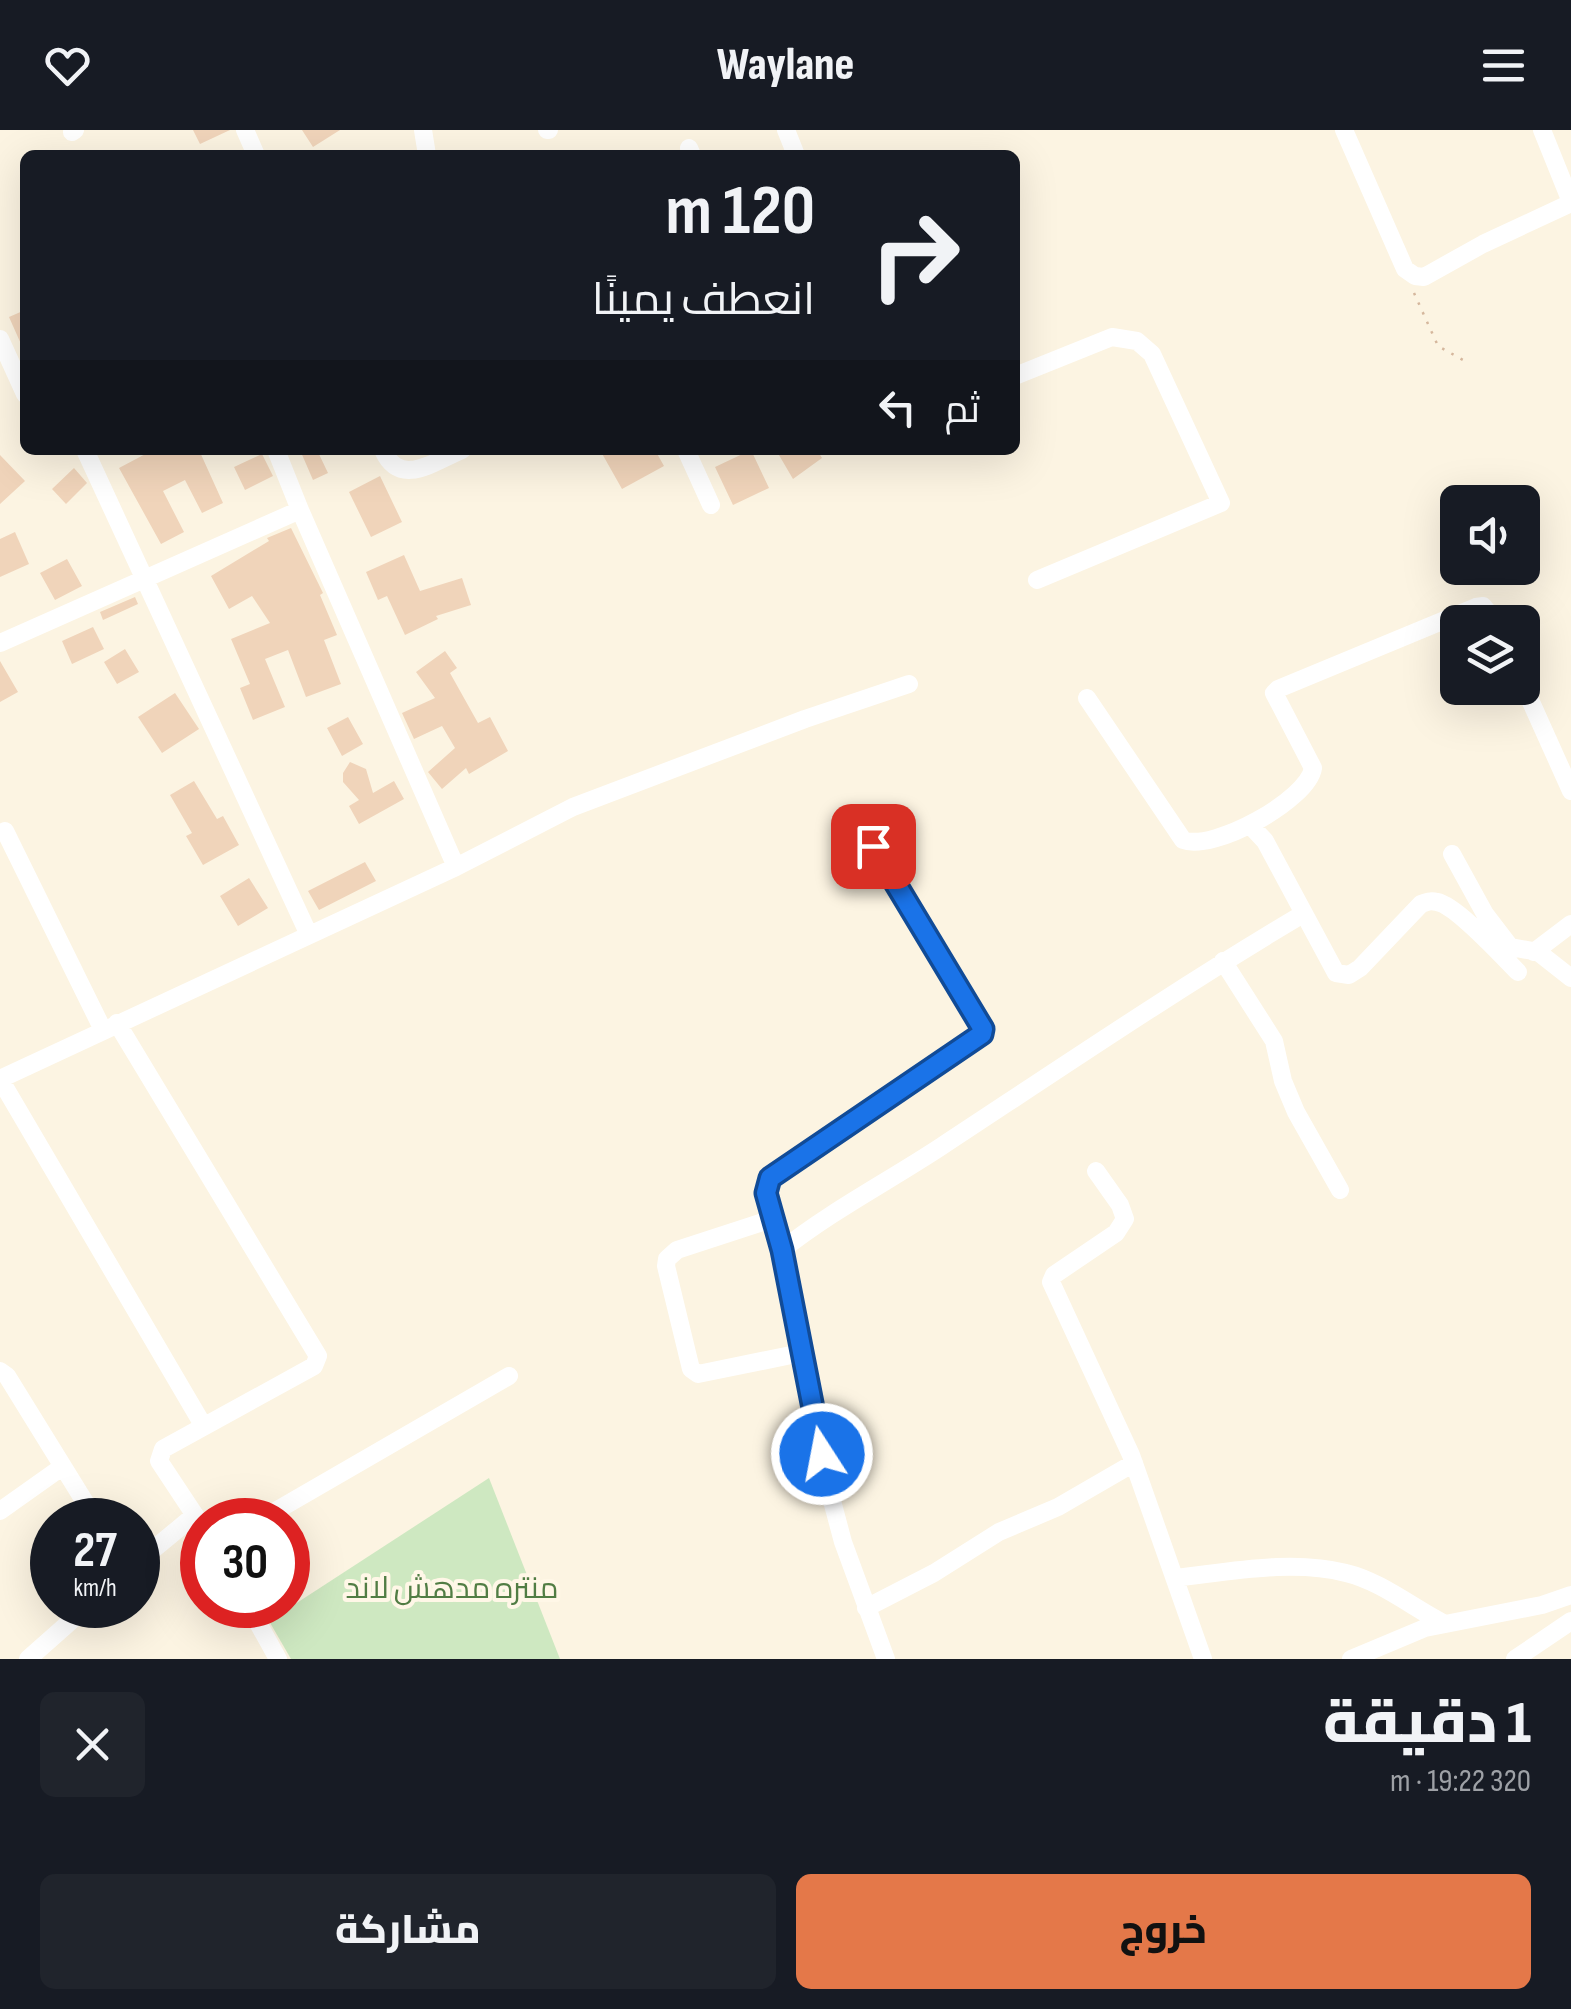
<!DOCTYPE html>
<html lang="ar">
<meta charset="utf-8">
<style>
body{margin:0;font-family:"Sofia Sans Condensed",Cairo,sans-serif;background:#20242c;color:#f1f3f6;direction:rtl;height:100vh;display:flex;flex-direction:column;font-size:38px;white-space:nowrap}
*{box-sizing:border-box;margin:0}
p{font-size:32px;color:#9ea1a6}
.icon{flex:none;width:55px;height:55px;fill:none;stroke:currentColor;stroke-width:2;stroke-linecap:round;stroke-linejoin:round}
.map{position:relative;height:1529px;overflow:hidden;direction:ltr}
.details{display:flex;flex-direction:column;background:#171b24;flex:1}
.details>*{flex:none}
.banner{position:absolute;left:20px;top:20px;width:1000px;height:305px;border-radius:15px;box-shadow:0 10px 40px #0002;direction:rtl;background:#171b24;color:#f1f3f6;overflow:hidden}
.fabs{position:absolute;left:1440px;top:355px;display:grid;gap:20px}
.fabs a{display:grid;place-items:center;width:100px;height:100px;border-radius:15px;background:#171b24;box-shadow:0 10px 40px #0002;font-size:50px}
.speed{position:absolute;left:30px;top:1368px;display:flex;gap:20px;font-size:50px;font-weight:700;text-align:center}
.speed>*{display:grid;place-content:center;width:130px;height:130px;border-radius:50%;background:#171b24;box-shadow:0 10px 40px #0002;line-height:1}
.speed small{font-size:25px;font-weight:400}
.speed .limit{border:15px solid #d22;background:#fff;color:#111}
.pin{position:absolute;display:grid;place-items:center;width:85px;height:85px;color:#fff;margin:-42px;border-radius:20px;box-shadow:0 5px 15px #0006}
.me{position:absolute;width:110px;margin:-55px;rotate:349deg;stroke-linejoin:round;filter:drop-shadow(0 0 8px #0008)}
.turn{display:flex;align-items:center;gap:35px;height:210px;padding:0 40px;font-size:45px}
.turn .icon{width:130px;height:130px;stroke-width:2.5}
.turn b{display:block;font-size:70px;line-height:85px}
.then{display:flex;align-items:center;height:95px;padding:0 40px;background:#0003;gap:20px;font-size:38px}
.round{display:grid;place-items:center;flex:none;width:105px;height:105px;border-radius:15px;background:#20242c}
.overview{display:flex;align-items:center;justify-content:space-between;height:170px;padding:0 40px}
h1{font-size:60px;font-weight:800;line-height:75px}
.primary-button{display:flex;gap:20px;margin-top:auto;padding:20px 40px}
.primary-button a{flex:1;height:115px;border-radius:15px;background:#e47849;color:#111;font-size:40px;font-weight:800;line-height:115px;text-align:center}
.primary-button a+a{background:#20242c;color:#f1f3f6}
header{display:flex;justify-content:space-between;align-items:center;height:130px;padding:0 40px;background:#171b24;font-size:45px;font-weight:800}
.map>svg:first-child{display:block}
.green{fill:#cee8c1}
.building{fill:#f0d4ba}
.lines{fill:none;stroke-linecap:round;stroke-linejoin:round}
.path{stroke:#d5b79d;stroke-width:2.5;stroke-dasharray:2.5 8;stroke-linecap:butt}
.minor{stroke:#fff;stroke-width:18}
.route-casing{stroke:#114b97;stroke-width:25}
.route{stroke:#1a73e8;stroke-width:18}
.labels{text-anchor:middle;stroke-width:8;stroke-linejoin:round;paint-order:stroke}
.park-label{font-size:30px;fill:#517d44;stroke:#fff7e7}
</style>
<header><svg class="icon" aria-label="menu" viewBox="0 0 24 24"><path d="M4 6h16M4 12h16M4 18h16"/></svg>Waylane<svg class="icon" aria-label="heart" viewBox="0 0 24 24"><path d="M12 20l-8-8c-3-5 5-10 8-4 3-6 11-1 8 4z"/></svg></header>
<div class="map">
<svg width="1571" height="1529" viewBox="0 0 1571 1529">
<rect width="100%" height="100%" fill="#fcf4e2"/>
<path class="green" d="M489 1348 560 1529H291L269 1491Z"/>
<path class="building" d="M193 0H230L200 14Z
M302 0H340L313 17Z
M25 180V223L9 187Z
M153 320H199L223 373 202 383 185 350 163 361 184 402 161 414 119 338Z
M300 320H317L328 343 313 350Z
M600 320H655L664 336 622 359Z
M751 320 769 358 733 375 715 337Z
M776 320H817L822 328 793 349Z
M262 324 273 346 245 360 234 337Z
M0 325 25 351 0 374Z
M74 338 87 353 66 374 52 359Z
M380 346 402 392 371 407 349 362Z
M291 398 323 463 320 465 337 505 324 510 341 554 306 567 288 520 265 529 285 577 253 590 240 558 250 554 231 509 270 493 252 466 229 479 211 446 269 411 267 408Z
M15 402 29 434 0 447V409Z
M404 425 420 461 462 448 471 475 436 486 438 489 405 505 387 466 378 470 366 442Z
M67 429 82 456 55 470 40 443Z
M135 467 138 474 103 490 100 482Z
M93 497 104 519 72 534 62 511Z
M125 519 139 542 117 554 104 532Z
M445 521 457 538 450 543 478 593 490 587 508 621 469 644 466 638 442 659 428 642 455 618 442 596 414 609 402 583 435 568 416 542Z
M0 531 18 562 0 572Z
M175 563 199 599 162 623 138 587Z
M348 587 363 614 342 626 327 598Z
M350 632 366 639 373 663 394 651 404 669 359 694 349 676 359 670 343 652V643Z
M194 651 217 689 223 686 239 715 203 735 186 706 192 703 170 665Z
M365 732 376 751 319 780 308 761Z
M249 748 268 778 238 796 220 766Z"/>
<g class="lines">
<path class="path" d="M1414 163 1438 216 1463 230"/>
<path class="minor" d="M245 0 256 25
M423 0 427 25
M547 0H549
M786 0 796 25
M1344 0 1405 139 1415 146 1424 147 1483 114 1571 73
M1542 0 1571 72
M72 2 75 0
M689 18 692 25
M0 209 25 264
M1015 246 1112 207 1137 211 1152 224 1221 373 1037 450
M85 320 309 805
M276 320 300 380
M383 320C400 358 433 332 462 320
M686 320 711 375
M0 513 300 380 456 737
M1522 552 1571 661
M1087 568 1183 710C1213 722 1308 670 1313 638L1274 563 1278 559 1476 477 1483 476 1496 492
M1251 696 1265 711 1336 843 1349 845 1360 838 1421 774C1428 772 1429 770 1437 772 1456 775 1503 827 1518 842
M5 701 103 900
M1452 724 1485 784 1511 818
M1500 815 1538 822 1571 848
M1534 822 1571 794
M1223 831 1274 911 1283 951 1296 982 1340 1060
M117 893 318 1226 314 1236 163 1319 159 1331 202 1396
M0 949 456 737 573 677 805 589 909 554
M0 949 203 1295
M1096 1041 1120 1075 1125 1089 1116 1103 1054 1145 1051 1152 1131 1325 1203 1529
M772 1089 677 1120 667 1129 666 1136 691 1239 698 1244 801 1223
M782 1120 766 1063 770 1048 983 901 873 716
M0 1241 7 1246 96 1390
M0 1381 62 1337
M260 1390 509 1246
M138 1432 195 1385
M1175 1448C1229 1442 1292 1429 1346 1443 1380 1451 1412 1477 1443 1493
M248 1475 278 1529
M866 1478 934 1443 999 1402 1058 1377 1134 1333
M28 1529 89 1475
M886 1529 843 1412 827 1352 782 1120C831 1081 889 1051 942 1016 1062 937 1180 857 1303 784
M1351 1529 1425 1498 1542 1475 1571 1465
M1515 1529 1571 1491"/>
</g>
<g class="lines">
<defs>
<path id="route" d="M822 1324 782 1120 766 1063 770 1048 982 904 983 899 873 716"/>
</defs>
<use href="#route" class="route-casing"/>
<use href="#route" class="route"/>
</g>
<g class="labels">
<g class="park-label">
<text x="452" y="1468">منتره مدهش لاند</text>
</g>
</g>
</svg>
<div class="fabs">
<a><svg class="icon" aria-label="sound" viewBox="0 0 24 24"><path d="M4 9h4l5-4v14l-5-4H4zM17 9q2 3 0 6"/></svg></a>
<a><svg class="icon" aria-label="layers" viewBox="0 0 24 24"><path d="M12 4l9 5-9 5-9-5zM3 14l9 5 9-5"/></svg></a>
</div>
<div class="speed"><div>27<small>km/h</small></div><div class="limit">30</div></div>
<div class="pin" style="left:873px;top:716px;background:#d93025"><svg class="icon" aria-label="arrive" viewBox="0 0 24 24"><path d="M6 21V4h12l-3 4 3 4H6"/></svg></div>
<svg class="me" style="left:822px;top:1324px" viewBox="-20 -20 40 40"><circle r="17" fill="#1a73e8" stroke="#fff" stroke-width="3"/><path d="M0-11L8 9 0 5-8 9z" fill="#fff"/></svg>
<div class="banner">
<div class="turn"><svg class="icon" aria-label="right" viewBox="0 0 24 24"><path d="M7 20v-9h11M14 6l5 5-5 5"/></svg><div><b>120 m</b>انعطف يمينًا</div></div>
<div class="then">ثم<svg class="icon" aria-label="left" viewBox="0 0 24 24"><path d="M17 20v-9H6M10 6l-5 5 5 5"/></svg></div>
</div>
</div>
<section class="details">
<div class="overview"><div><h1>1 دقيقة</h1><p>320 m · 19:22</p></div><a class="round"><svg class="icon" aria-label="close" viewBox="0 0 24 24"><path d="M6 6l12 12M18 6L6 18"/></svg></a></div>
<div class="primary-button"><a>خروج</a><a>مشاركة</a></div>
</section>
